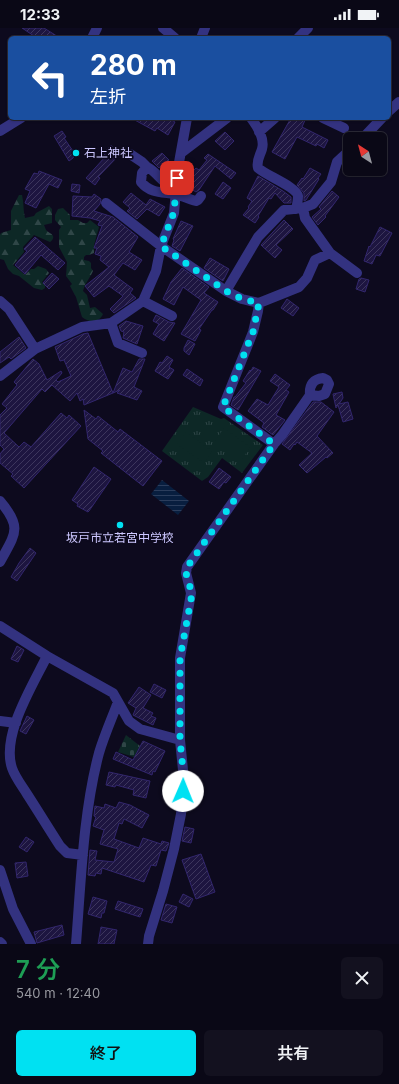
<!DOCTYPE html>
<html lang="ja">
<meta charset="utf-8">
<style>
body{margin:0;font-family:Inter,"Noto Sans JP",sans-serif;background:#13111f;color:#f1f3f6;height:100vh;display:flex;flex-direction:column;font-size:15px;white-space:nowrap}
*{box-sizing:border-box;margin:0}
p{font-size:13px;color:#999aa1}
.icon{flex:none;width:22px;height:22px;fill:none;stroke:currentColor;stroke-width:2;stroke-linecap:round;stroke-linejoin:round}
.map{position:relative;height:916px;overflow:hidden}
.panel{display:flex;flex-direction:column;background:#0a0816;flex:1}
.panel>*{flex:none}
.hud{position:absolute;left:8px;top:8px;width:383px;height:84px;border-radius:6px;box-shadow:0 1px 3px #0004,0 0 0 1px #2a2935;background:#1a4fa0;color:#fff;overflow:hidden}
.needle{width:26px;rotate:324deg}
.fabs{position:absolute;left:343px;top:104px;display:grid;gap:8px}
.fabs a{display:grid;place-items:center;width:44px;height:44px;border-radius:6px;background:#0a0816;box-shadow:0 1px 3px #0004,0 0 0 1px #2a2935;font-size:20px}
.pin{position:absolute;display:grid;place-items:center;width:34px;height:34px;color:#fff;margin:-17px;border-radius:8px;box-shadow:0 2px 6px #0006}
.me{position:absolute;width:44px;margin:-22px;rotate:1deg;stroke-linejoin:round;filter:drop-shadow(0 0 3px #0008)}
.turn{display:flex;align-items:center;gap:14px;height:84px;padding:0 16px;font-size:18px}
.turn .icon{width:52px;height:52px;stroke-width:2.5}
.turn b{display:block;font-size:28px;line-height:34px}
.round{display:grid;place-items:center;flex:none;width:42px;height:42px;border-radius:6px;background:#13111f}
.overview{display:flex;align-items:center;justify-content:space-between;height:68px;padding:0 16px}
h1{font-size:24px;font-weight:600;line-height:30px;color:#1e9e55}
.cta{display:flex;gap:8px;margin-top:auto;padding:8px 16px}
.cta a{flex:1;height:46px;border-radius:6px;background:#00e1f2;color:#111;font-size:16px;font-weight:600;line-height:46px;text-align:center}
.cta a+a{background:#13111f;color:#f1f3f6}
.status{display:flex;justify-content:space-between;align-items:center;height:28px;padding:0 20px;background:#0a0816;direction:ltr}
.status svg{height:11px;fill:currentColor}
.map>svg:first-child{display:block}
.grass{fill:url(#grass-tufts)}
.forest{fill:url(#forest-firs)}
.cemetery{fill:url(#cemetery-stones)}
.pitch{fill:#0d2826}
.water{fill:url(#water-rules)}
.building{fill:url(#building-hatch);stroke:#32266d}
.lines{fill:none;stroke-linecap:round;stroke-linejoin:round}
.minor{stroke:#333280;stroke-width:10}
.route{stroke:#00e1f2;stroke-width:7;stroke-dasharray:0 12.6}
.poi-dot{fill:#00e1f2;stroke:#0d0a1e;stroke-width:1.5}
.labels{text-anchor:middle;stroke-width:3.5;stroke-linejoin:round;paint-order:stroke}
.poi-label{font-size:12px;fill:#ccc7ff;stroke:#0d0a1e;text-anchor:start}
</style>
<div class="status"><b>12:33</b><svg viewBox="0 0 49 12"><path d="M0 12V9h3v3zM5 12V6h3v6zM10 12V3h3v9zM15 12V0h3v12zM26 1h20v11H26zM47 4h2v5h-2z"/></svg></div>
<div class="map">
<svg width="399" height="916" viewBox="0 0 399 916">
<defs>
<pattern id="grass-tufts" width="24" height="20" patternUnits="userSpaceOnUse"><rect width="24" height="20" fill="#0d2826"/><path d="M3 7l-1-3M5 7V3M7 7l1-3M15 17l-1-3M17 17v-4M19 17l1-3" fill="none" stroke="#2f4647"/></pattern>
<pattern id="forest-firs" width="22" height="20" patternUnits="userSpaceOnUse"><rect width="22" height="20" fill="#0d2826"/><path d="M5 1l3.5 6h-7zM16 11l3.5 6h-7z" fill="#2f4647"/></pattern>
<pattern id="cemetery-stones" width="16" height="16" patternUnits="userSpaceOnUse"><rect width="16" height="16" fill="#0d2826"/><path d="M2 7V4a2 2 0 0 1 4 0v3zM10 15v-3a2 2 0 0 1 4 0v3z" fill="#2f4647"/></pattern>
<pattern id="water-rules" width="6" height="5" patternUnits="userSpaceOnUse"><rect width="6" height="5" fill="#081e3f"/><path d="M0 2.5h6" fill="none" stroke="#2b3d5c"/></pattern>
<pattern id="building-hatch" width="6" height="6" patternUnits="userSpaceOnUse"><rect width="6" height="6" fill="#1d1540"/><path d="M-1 1l2-2M0 6l6-6M5 7l2-2" fill="none" stroke="#3d365d"/></pattern>
</defs>
<rect width="100%" height="100%" fill="#0d0a1e"/>
<path class="grass" d="M193 379 221 391 224 390 263 417 242 445 222 430 208 449 202 453 162 423Z"/>
<path class="forest" d="M19 167H22C24 175 23 183 25 190L34 188 36 185 49 178 52 181V195L44 197C45 199 45 201 47 203 51 206 57 208 50 214L34 207 23 219 24 224 13 237 25 247 31 241H34L38 238 46 241 49 245 42 254 45 257V260L42 262 34 260 19 248 13 246 8 241 4 232 0 231V207L1 205 11 202V183Z
M63 180 70 187V192H78L83 195H87L90 192 99 199 94 217V225L89 227H86L84 229V232L89 233 91 235V240L93 243C90 250 85 255 83 263L87 267 90 280 95 279 103 286C99 295 89 295 82 289L76 269 70 258 72 256 66 248 67 234 59 219V202L61 199 55 192V187L58 181Z"/>
<path class="cemetery" d="M126 707 140 718 134 729 118 724Z"/>
<path class="pitch" d="M224 400 250 419 242 431 215 413Z
M186 404 212 423 204 435 177 416Z"/>
<path class="water" d="M162 452 189 473 178 487 151 466Z"/>
<path class="building" d="M22 0H44L60 10H37Z
M131 90H168L175 94 168 107 157 100 155 103Z
M291 90H306L302 99 328 112 324 120 317 116 316 118 297 109 285 131 272 124Z
M62 103 66 109 64 110 75 126 73 130 69 133 54 108Z
M225 104 234 113 225 122 215 113Z
M111 117 120 126 98 149 100 150 95 157 86 150 106 128 103 125Z
M162 125 169 132 159 140 152 133Z
M208 126 236 145 231 151 215 138 199 162 196 164 191 161 190 163 183 158 187 153 184 151 185 136 194 142 196 140 199 142 207 132 204 130Z
M310 140 321 146 318 150 319 151 306 172 304 173V165L297 157 302 150 303 151Z
M39 143 62 152 58 160 49 156 36 180 25 175 30 163 25 161 34 145 38 146Z
M258 148 283 163 291 169V175H284L275 165 271 171 269 170 258 188 259 189 255 195 243 187 249 180 248 179 252 173 247 170Z
M223 154 231 160 223 171 215 166Z
M72 156 80 157 79 165 71 163Z
M332 163 339 169 325 188 326 189 318 197 312 189 321 181 319 179Z
M131 165 146 177 150 171 165 179 159 188 147 181 137 191 127 183 130 180 123 174Z
M94 166 101 171 100 176 94 183 113 189 138 209 129 224 142 232 135 242 123 235 114 247 133 261 130 265 136 270 114 285 110 281 123 268 109 258 94 269 85 258 109 239 100 232 101 228 95 226 97 220H94L102 198 98 197 100 193 90 190 72 188 73 168 92 169Z
M284 192 293 201 276 217 282 222 275 230 261 217Z
M181 193 193 198 180 223 172 218 174 212 173 211Z
M380 199 392 205 380 228 376 227 372 236 364 233 369 218 370 219Z
M35 209 65 235 58 242 41 227 25 246 15 237 27 223 24 221Z
M210 230 229 241 223 253 204 240Z
M182 240 209 259 204 265 218 274 213 282H212L199 301 201 302 195 313 181 306 201 272 183 259 174 277 163 271 171 254Z
M52 245 59 251 49 261 43 255Z
M361 250 369 252 365 264 356 261 359 251Z
M287 271 299 280 293 288 281 280Z
M156 287 169 294 175 295 164 313 153 306 159 296 153 293Z
M126 293 143 298 137 316 123 310 124 304 121 303 119 298Z
M88 305 113 365 84 377 83 371 80 373 77 365 70 373 52 357 45 364 42 361 4 405 19 419 24 414 31 419 61 385 67 390 69 387 81 398 24 460 11 448 13 446 0 435V426L4 421 0 417V387L7 380 2 376 17 357 14 354 33 331 39 336 47 352 61 343 62 345 56 352 58 354 71 348 64 332 60 333 55 319 83 306Z
M19 309 26 320 11 331 9 329 0 335V324Z
M188 312 195 316 189 327 184 323V320Z
M167 328 173 332 169 339 174 342 168 351 155 343 160 334 162 335Z
M139 331H145L134 359 142 363 137 372 117 365 120 362 113 365 123 340 132 344Z
M253 339 261 343 238 382 231 377 234 369H235L246 355 243 353 250 342 251 343Z
M187 341 203 352 200 358 183 347Z
M275 346 290 357 286 362 289 364 276 387 285 392 273 407 262 399 264 395 248 383 257 371 268 377 279 359 270 353Z
M342 364 343 370 339 376 348 374 353 391 343 394 338 377 336 380 333 366Z
M313 374H321L334 384 317 408 333 425 327 430 326 429 307 445 299 437 312 425 297 414 295 417 294 416 290 422 282 416Z
M84 382 96 391 98 388 118 404 120 401 162 433 143 458 101 425 103 423 88 411Z
M94 439 111 451 89 483 88 484 77 478 78 476 72 472Z
M219 440 231 449 226 455 224 454 219 461 209 454Z
M30 520 36 525 17 553 11 549 19 535Z
M17 618 24 622 18 634 11 631Z
M154 656 166 662 162 670 150 664Z
M139 659 151 667 143 680 153 685 151 688 156 690 153 697 133 687 136 680 128 675Z
M27 688 34 692 26 706 20 703Z
M143 713 165 723 155 744 153 743 152 747 113 731 116 724 133 732Z
M109 744 150 753 146 770 133 767 134 762 116 757 115 759 106 757Z
M119 774 130 777 149 787 142 800 124 791 122 796 119 795 114 811 139 820 143 810 161 816 162 813 169 815 166 823 161 822 156 838 151 837 144 854 102 840 101 846 96 845 95 848 88 847 90 822 97 823 95 832 114 834 118 821 100 816 104 802 93 798 96 789 94 788 95 778 104 780 105 776 116 780Z
M185 799 194 801 191 815 182 813Z
M26 809 34 814 27 824 19 819Z
M201 826 215 864 196 871 182 832Z
M26 834 28 848 17 850 15 835Z
M183 866 193 871 189 879 179 874Z
M93 869 107 873 104 885H102L101 890 88 886Z
M118 873 143 881 140 889 115 881Z
M166 876 177 879 172 895 161 892Z
M62 897 64 907 37 915 34 904Z
M101 899 117 902 114 916H98Z"/>
<g class="lines">
<path class="minor" d="M163 0 175 10
M92 10 97 0
M201 10 205 0
M298 10 308 0
M389 83 399 74
M251 90C257 98 265 111 262 121 260 128 256 133 258 140 265 147 297 159 298 168 298 171 297 177 296 181
M323 90 344 100
M0 103 21 90
M259 104 275 90
M362 111 382 90
M181 125 227 90
M130 126 142 134 147 139
M176 159C161 156 159 145 147 139L142 145 141 154C150 165 161 164 174 166 181 167 188 171 196 173L198 172 201 168
M106 175 161 218 226 263 242 271 259 275 258 283 253 304 223 379 274 416 187 539 186 545 191 565 180 630V712L184 752 181 786 174 821 163 863 149 908 148 916
M303 180 305 190 330 225 357 245
M226 263 258 209 284 182 303 180 313 176 331 154 337 134 350 122
M0 273 9 281 35 321
M143 273 172 288
M259 275 299 259 307 250 315 232 330 225
M111 295 118 315 142 325
M0 348 35 321 82 299 111 295 143 273 156 243 161 218 174 185 178 140 187 90
M274 416 282 407 310 367C309 356 314 351 323 350L327 352 329 356 325 366 319 368 310 367
M0 473C23 500 15 506 0 534
M0 598 47 628 113 665 129 693 140 701 180 712
M47 628C33 657 1 707 12 740 15 749 22 758 27 766 38 783 49 801 60 818L67 825 83 827
M0 693 16 695
M0 842 13 881 31 916
M0 914 2 916
M76 916C81 854 83 785 99 725 104 708 112 690 118 674"/>
</g>
<g class="lines">
<path class="route" d="M177 150 174 184 161 218 226 263 242 271 259 275 253 304 223 379 274 416 187 539 186 545 192 566 180 630V712L184 752 183 763"/>
</g>
<g class="poi-dot">
<circle cx="76" cy="125" r="4"/>
<circle cx="120" cy="497" r="4"/>
</g>
<g class="labels">
<g class="poi-label">
<text x="84" y="129">石上神社</text>
<text x="120" y="514" text-anchor="middle">坂戸市立若宮中学校</text>
</g>
</g>
</svg>
<div class="fabs">
<a><svg class="needle" viewBox="-14 -14 28 28"><path d="M0-13l5 13h-10z" fill="#e53935"/><path d="M0 13l5-13h-10z" fill="#999aa1"/></svg></a>
</div>
<div class="pin" style="left:177px;top:150px;background:#d93025"><svg class="icon" aria-label="arrive" viewBox="0 0 24 24"><path d="M6 21V4h12l-3 4 3 4H6"/></svg></div>
<svg class="me" style="left:183px;top:763px" viewBox="-20 -20 40 40"><circle r="19" fill="#fff"/><path d="M0-13L10 11 0 6-10 11z" fill="#00e1f2"/></svg>
<div class="hud">
<div class="turn"><svg class="icon" aria-label="left" viewBox="0 0 24 24"><path d="M17 20v-9H6M10 6l-5 5 5 5"/></svg><div><b>280 m</b>左折</div></div>
</div>
</div>
<section class="panel">
<div class="overview"><div><h1>7 分</h1><p>540 m · 12:40</p></div><a class="round"><svg class="icon" aria-label="close" viewBox="0 0 24 24"><path d="M6 6l12 12M18 6L6 18"/></svg></a></div>
<div class="cta"><a>終了</a><a>共有</a></div>
</section>
